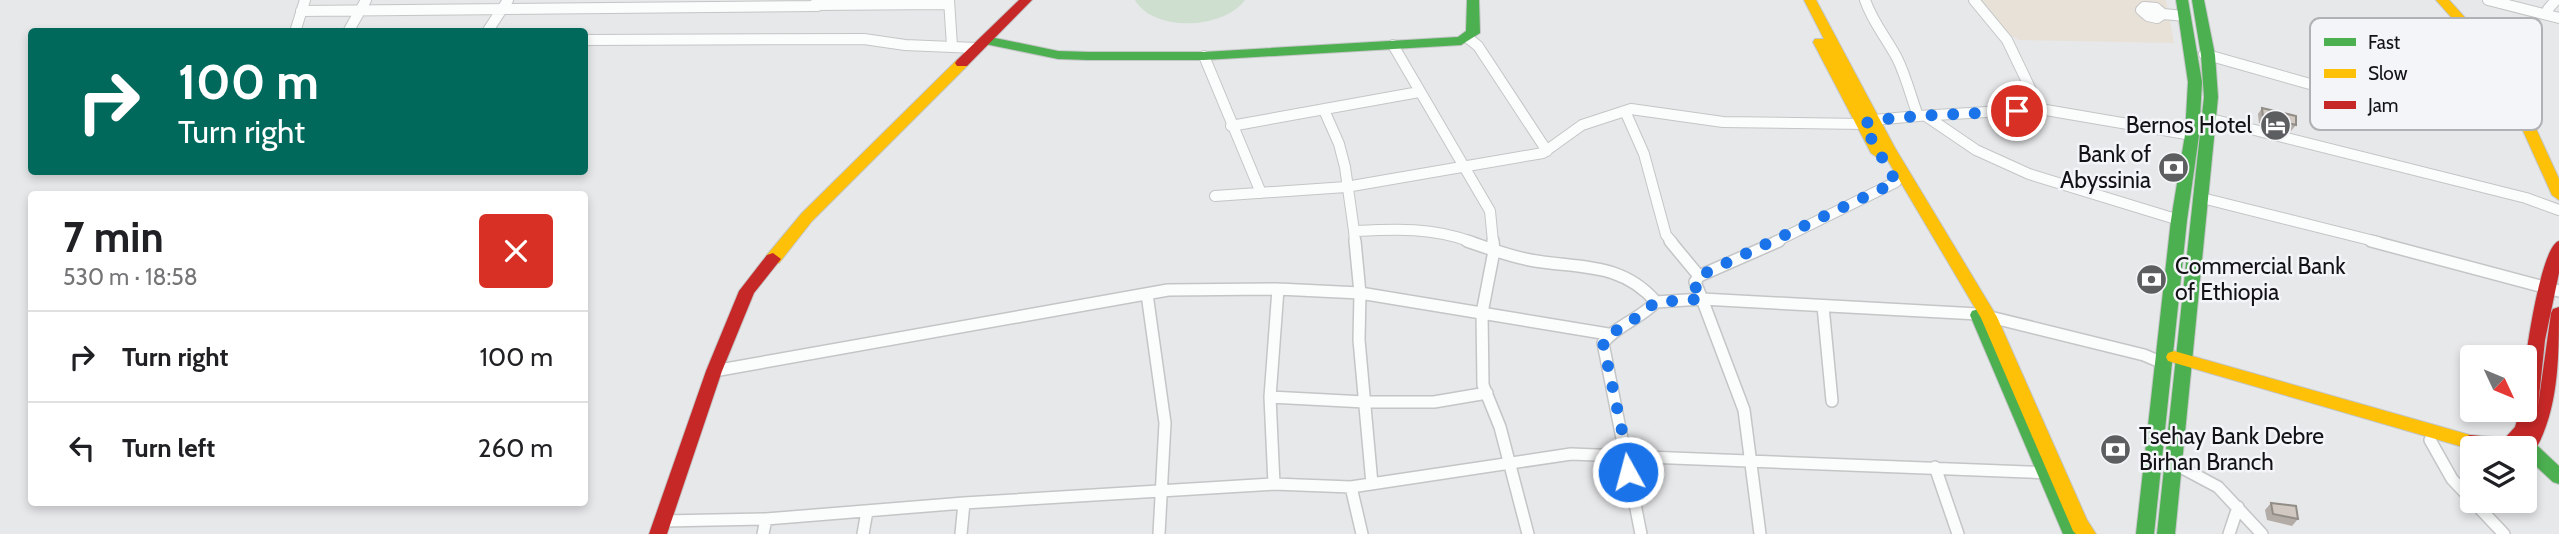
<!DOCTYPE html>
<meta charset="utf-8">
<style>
body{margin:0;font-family:Cabin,sans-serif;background:#f2f2f2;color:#202124;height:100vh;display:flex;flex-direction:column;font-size:26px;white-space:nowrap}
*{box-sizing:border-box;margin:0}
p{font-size:23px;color:#757577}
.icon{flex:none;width:38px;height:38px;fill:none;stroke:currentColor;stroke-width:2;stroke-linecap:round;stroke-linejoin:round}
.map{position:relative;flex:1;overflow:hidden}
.side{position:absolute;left:28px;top:191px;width:560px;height:315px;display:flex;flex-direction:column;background:#fff;border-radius:7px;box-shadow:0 4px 10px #0003}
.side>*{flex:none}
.hud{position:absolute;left:28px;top:28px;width:560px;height:147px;border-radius:7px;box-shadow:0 4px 10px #0003;background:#00695c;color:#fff;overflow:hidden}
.needle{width:46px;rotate:134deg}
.fabs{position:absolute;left:2460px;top:345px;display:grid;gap:14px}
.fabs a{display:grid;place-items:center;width:77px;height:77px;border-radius:7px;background:#fff;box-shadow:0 4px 10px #0003;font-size:35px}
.pin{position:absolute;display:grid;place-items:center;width:60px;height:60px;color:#fff;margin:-30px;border:4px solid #fff;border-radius:50%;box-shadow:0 2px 7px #0007}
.me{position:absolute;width:77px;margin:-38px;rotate:353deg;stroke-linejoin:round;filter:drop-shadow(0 0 5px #0008)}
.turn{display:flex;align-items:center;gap:24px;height:147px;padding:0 35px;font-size:32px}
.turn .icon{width:91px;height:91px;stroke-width:2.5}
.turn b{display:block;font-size:49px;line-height:60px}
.round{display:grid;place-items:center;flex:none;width:74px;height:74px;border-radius:7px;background:#f2f2f2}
.headline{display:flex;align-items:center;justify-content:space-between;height:119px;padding:0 35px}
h1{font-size:42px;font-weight:700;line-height:52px}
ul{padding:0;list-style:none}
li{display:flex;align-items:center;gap:21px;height:91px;padding:0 35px;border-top:2px solid #e0e0e0}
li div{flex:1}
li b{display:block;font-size:26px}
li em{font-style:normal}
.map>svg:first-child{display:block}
.medical{fill:#e8e1d7}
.green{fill:#cedecf}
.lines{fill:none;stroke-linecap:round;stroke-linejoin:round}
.street-far1-casing{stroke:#c4c5c6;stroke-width:12}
.street-casing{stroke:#c4c5c6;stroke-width:14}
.fast-casing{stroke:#c4c5c6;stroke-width:2}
.slow-casing{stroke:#c4c5c6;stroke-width:2}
.jam-casing{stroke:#c4c5c6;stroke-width:2}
.street-far1{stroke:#fbfcfc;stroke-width:10}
.street{stroke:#fbfcfc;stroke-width:11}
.fast{fill:#4caf50;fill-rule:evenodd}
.slow{fill:#ffc107;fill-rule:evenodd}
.jam{fill:#c62828;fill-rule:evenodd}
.wall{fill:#b3aca6}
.building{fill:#d0c8c1;stroke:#928c87;stroke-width:2}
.route{stroke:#1a73e8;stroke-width:12;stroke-dasharray:0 21.6}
.labels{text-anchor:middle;stroke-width:5;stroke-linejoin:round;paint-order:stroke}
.poi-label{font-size:23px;fill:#131315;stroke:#f3f5f8;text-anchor:end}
.key{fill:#f3f5f8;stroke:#b0b1b4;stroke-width:2}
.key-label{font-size:19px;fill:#131315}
</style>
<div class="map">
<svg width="2559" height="534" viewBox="0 0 2559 534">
<rect width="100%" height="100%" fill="#e7e8ea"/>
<path class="medical" d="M1981 0H2166L2174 43 2019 40 2006 33Z"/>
<path class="green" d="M1135 0H1245C1224 29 1154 33 1135 0Z"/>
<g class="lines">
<defs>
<path id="street-far1" d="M949 0 952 46
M1865 0C1873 23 1886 37 1897 58 1906 76 1911 97 1918 116
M1974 0 2007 40 2040 109
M2488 0 2559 18
M813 5 947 4
M2144 7 2156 8 2163 14 2157 18 2148 16 2141 10Z
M301 11 818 6
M2163 14 2185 16
M2548 15V9L2556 0
M295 32 305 0
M348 32 366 0
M487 32 508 0
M1468 38 1478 46 1547 151
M584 40 864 39 905 45 976 48
M1393 45 1490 211 1493 242
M2204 54 2349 95 2404 88
M1204 56 1261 193
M1324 110 1339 144 1345 167 1354 231
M1625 111 1644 154 1666 235 1672 242
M1926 116 1976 150 2029 174 2179 220
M2203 117 2526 198 2559 210
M1231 126 1419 92
M1215 196 1346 187 1543 153 1582 125 1631 109 1723 122 1863 124 1874 120 1918 116 2040 109 2192 135
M2202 198 2378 242
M1355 242 1354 231C1396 229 1432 227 1472 242
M1775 242 1896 182"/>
<path id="street" d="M1355 241 1360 293 1608 334
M1467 241C1488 248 1508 256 1530 260 1578 269 1621 261 1656 302 1640 319 1617 325 1603 343L1641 534
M1493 241 1494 251 1482 313 1483 385 1500 427 1528 534
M1670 241 1699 276
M1779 241 1699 276 1695 282 1702 299 1978 314 2144 355 2165 364
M2371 241 2559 291
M1147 294 1165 423 1159 534
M1656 302 1702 299 1744 410 1760 534
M1823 306 1832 401
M714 371 1168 290 1278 289 1360 293 1359 340 1372 484
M1270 397 1365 402H1434L1487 393
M2430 440 2452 479 2504 534
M2173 463 2218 487 2262 534
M1935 467 1958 534
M1274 484 1270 397 1278 289
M1351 487 1362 534
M663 521 766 519 964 503 1274 484 1351 487 1571 454 2051 473
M763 534 766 519
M863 534 867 511
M961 534 964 503
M2229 534 2238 507"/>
<path id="fast" d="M1467 0H1479L1480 33 1461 45 1204 60H1088L1058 59 985 44 978 40 985 36 1058 51 1088 52H1204L1458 37 1466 31Z
M2176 0H2188L2202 82 2199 135 2187 220 2154 534H2136L2171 220 2185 135 2188 82Z
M2192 0H2204L2215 55 2218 97 2175 534H2157L2204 97 2201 55Z
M1978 309 1984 311 1986 315 2081 534H2063L1970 315 1972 311Z
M2520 433 2526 435 2559 466V484L2553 482 2525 456V448H2517L2511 440 2514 435Z"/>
<path id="slow" d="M1804 0H1816L1895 148 1997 317 2087 520 2096 534H2076L2073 531 1981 318 1884 154 1878 158 1871 153 1813 42 1815 39H1824Z
M2436 0H2449L2506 63 2559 179V200L2552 195 2493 64Z
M962 59 969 63 967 66 812 221 779 263H767L765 259 767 255 802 213 957 60Z
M2174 351 2470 435 2476 437 2479 442 2476 447 2470 449 2168 361 2166 357 2168 353Z"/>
<path id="jam" d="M1019 0H1032L967 66H957L955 63 957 60Z
M2559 241V273L2545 340 2538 406 2551 313 2553 309 2559 307C2559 352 2559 401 2540 441 2536 448 2533 453 2525 456V448L2473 450 2464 447 2461 442 2464 437 2470 435 2505 438 2515 427 2520 410H2525C2525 395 2524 380 2525 365 2527 345 2542 245 2559 241Z
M773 253 781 259 754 293 722 371 667 534H649L706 371 739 291 767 255Z"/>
</defs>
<use href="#street-far1" class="street-far1-casing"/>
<use href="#street" class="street-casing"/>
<use href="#fast" class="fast-casing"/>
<use href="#slow" class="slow-casing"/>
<use href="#jam" class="jam-casing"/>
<use href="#street-far1" class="street-far1"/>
<use href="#street" class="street"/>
<use href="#fast" class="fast"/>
<use href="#slow" class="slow"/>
<use href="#jam" class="jam"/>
</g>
<path class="wall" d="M2262 108 2296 125 2291 131 2259 123 2258 114Z
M2271 503 2298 519 2292 526 2267 520 2265 510Z"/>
<path class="building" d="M2262 108 2296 116V125L2263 117Z
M2271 503 2296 506 2298 519 2273 514Z"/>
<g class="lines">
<path class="route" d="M1628 472 1624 440 1603 343 1608 334 1624 327 1656 302 1702 299 1696 289 1695 282 1699 276 1896 182 1863 124 1874 120 1918 116 2017 111"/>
</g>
<defs>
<symbol id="hotel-disc" viewBox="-11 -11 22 22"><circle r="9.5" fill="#5d5e60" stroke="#f3f5f8"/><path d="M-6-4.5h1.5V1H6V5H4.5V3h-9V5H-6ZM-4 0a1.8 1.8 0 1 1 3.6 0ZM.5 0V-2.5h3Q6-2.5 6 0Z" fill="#fff"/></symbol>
<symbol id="bank-disc" viewBox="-11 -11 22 22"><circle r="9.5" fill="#5d5e60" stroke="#f3f5f8"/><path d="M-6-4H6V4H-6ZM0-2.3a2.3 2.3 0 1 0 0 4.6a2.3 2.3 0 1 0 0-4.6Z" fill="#fff"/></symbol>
</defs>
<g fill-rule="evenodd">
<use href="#hotel-disc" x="2258" y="108" width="35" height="35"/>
<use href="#bank-disc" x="2156" y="150" width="35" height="35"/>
<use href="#bank-disc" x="2134" y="262" width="35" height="35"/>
<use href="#bank-disc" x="2098" y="432" width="35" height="35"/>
</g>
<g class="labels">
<g class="poi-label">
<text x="2252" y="133">Bernos Hotel</text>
<text x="2151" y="162">Bank of<tspan x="2151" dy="26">Abyssinia</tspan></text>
<text x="2175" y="274" text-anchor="start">Commercial Bank<tspan x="2175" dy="26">of Ethiopia</tspan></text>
<text x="2139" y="444" text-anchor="start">Tsehay Bank Debre<tspan x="2139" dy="26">Birhan Branch</tspan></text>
</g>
</g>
<rect x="2310" y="18" width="232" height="112" rx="10" class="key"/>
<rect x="2324" y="38" width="32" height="8" fill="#4caf50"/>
<rect x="2324" y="69" width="32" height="9" fill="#ffc107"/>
<rect x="2324" y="101" width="32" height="8" fill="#c62828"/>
<g class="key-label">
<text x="2368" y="49">Fast</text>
<text x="2368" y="80">Slow</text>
<text x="2368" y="112">Jam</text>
</g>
</svg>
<div class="fabs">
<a><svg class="needle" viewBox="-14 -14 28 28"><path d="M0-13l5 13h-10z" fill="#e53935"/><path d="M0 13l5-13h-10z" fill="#757577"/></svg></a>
<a><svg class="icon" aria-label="layers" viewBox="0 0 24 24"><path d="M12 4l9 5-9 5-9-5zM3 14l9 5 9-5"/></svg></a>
</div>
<div class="pin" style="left:2017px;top:111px;background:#d93025"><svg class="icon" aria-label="arrive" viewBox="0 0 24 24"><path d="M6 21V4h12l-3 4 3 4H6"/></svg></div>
<svg class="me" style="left:1628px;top:472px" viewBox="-20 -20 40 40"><circle r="17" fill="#1a73e8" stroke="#fff" stroke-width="3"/><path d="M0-11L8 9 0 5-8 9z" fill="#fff"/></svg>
<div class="hud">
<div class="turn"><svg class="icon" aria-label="right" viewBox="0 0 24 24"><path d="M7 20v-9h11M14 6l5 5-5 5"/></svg><div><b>100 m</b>Turn right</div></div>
</div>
<section class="side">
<div class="headline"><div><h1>7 min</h1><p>530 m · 18:58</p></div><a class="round" style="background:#d93025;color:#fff"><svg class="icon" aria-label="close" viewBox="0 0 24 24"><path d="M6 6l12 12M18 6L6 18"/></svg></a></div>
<ul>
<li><svg class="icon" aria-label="right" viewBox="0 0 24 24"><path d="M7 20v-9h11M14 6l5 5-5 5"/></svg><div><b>Turn right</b></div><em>100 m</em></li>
<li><svg class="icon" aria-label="left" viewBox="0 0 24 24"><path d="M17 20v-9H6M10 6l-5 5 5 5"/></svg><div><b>Turn left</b></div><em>260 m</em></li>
</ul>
</section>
</div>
